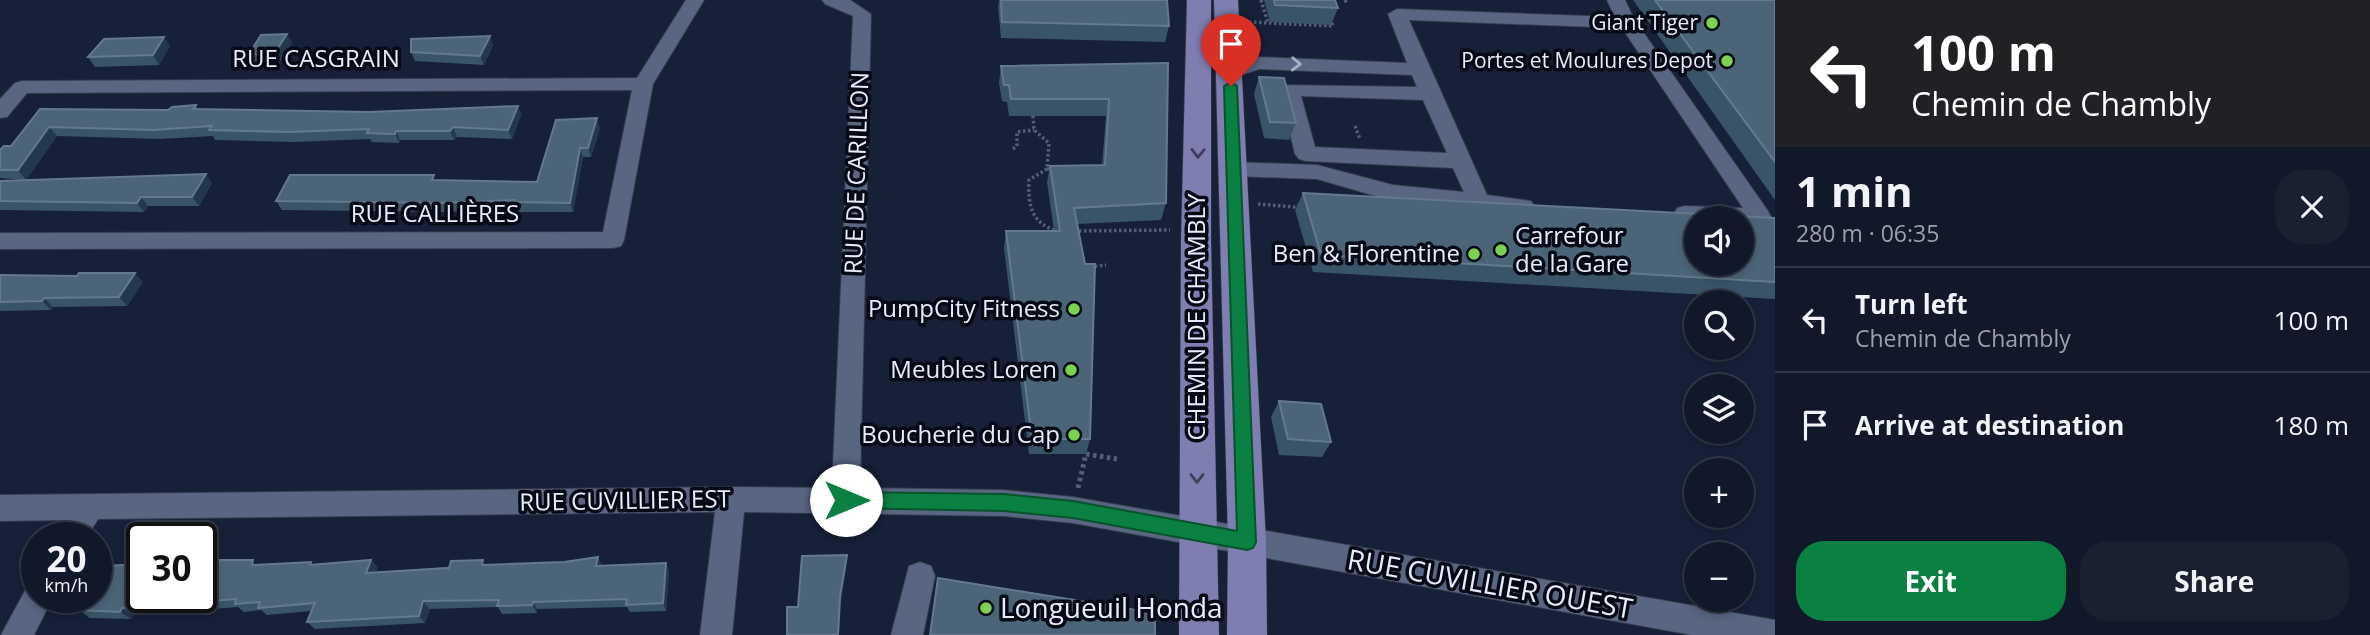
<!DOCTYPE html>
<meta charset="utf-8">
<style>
body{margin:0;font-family:"Open Sans",sans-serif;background:#192131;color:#f1f3f6;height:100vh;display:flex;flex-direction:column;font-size:26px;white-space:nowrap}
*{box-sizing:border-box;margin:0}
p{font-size:23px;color:#9ca0a8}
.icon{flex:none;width:38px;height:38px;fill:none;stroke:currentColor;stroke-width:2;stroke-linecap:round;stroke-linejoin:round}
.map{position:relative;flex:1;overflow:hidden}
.panel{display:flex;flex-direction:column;background:#101829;width:595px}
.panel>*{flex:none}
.hud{background:#202124;color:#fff;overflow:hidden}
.controls{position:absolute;left:1684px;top:206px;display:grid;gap:14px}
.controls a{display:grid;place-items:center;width:70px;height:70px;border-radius:50%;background:#101829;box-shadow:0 4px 10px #0003,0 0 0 2px #303746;font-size:35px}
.speed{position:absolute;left:21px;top:522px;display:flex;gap:14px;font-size:35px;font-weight:700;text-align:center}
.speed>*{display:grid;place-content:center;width:91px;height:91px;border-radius:50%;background:#101829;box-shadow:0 4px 10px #0003,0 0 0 2px #303746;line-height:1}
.speed small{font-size:18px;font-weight:400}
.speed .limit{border:4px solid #111;border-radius:10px;background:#fff;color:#111}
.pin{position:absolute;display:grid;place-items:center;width:60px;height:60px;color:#fff;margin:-72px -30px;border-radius:50% 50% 50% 0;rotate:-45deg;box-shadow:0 0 7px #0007}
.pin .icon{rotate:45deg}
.me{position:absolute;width:77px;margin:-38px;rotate:90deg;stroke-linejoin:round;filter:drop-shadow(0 0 5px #0008)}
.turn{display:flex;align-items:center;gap:24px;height:147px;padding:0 21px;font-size:32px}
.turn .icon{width:91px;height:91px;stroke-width:2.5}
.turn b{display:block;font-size:49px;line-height:60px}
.round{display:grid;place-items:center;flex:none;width:74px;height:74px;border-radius:28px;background:#192131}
.overview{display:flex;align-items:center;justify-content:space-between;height:119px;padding:0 21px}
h1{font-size:42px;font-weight:700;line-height:52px}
.button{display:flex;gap:14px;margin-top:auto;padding:14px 21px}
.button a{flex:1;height:80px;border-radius:28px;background:#0b8043;color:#fff;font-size:28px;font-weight:700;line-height:80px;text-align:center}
.button a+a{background:#192131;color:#f1f3f6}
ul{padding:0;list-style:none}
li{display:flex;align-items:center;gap:21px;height:105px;padding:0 21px;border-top:2px solid #303746}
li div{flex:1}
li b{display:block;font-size:26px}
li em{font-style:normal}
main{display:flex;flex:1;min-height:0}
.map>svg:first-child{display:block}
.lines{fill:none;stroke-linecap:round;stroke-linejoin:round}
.minor-casing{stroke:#353b4e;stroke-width:2}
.major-casing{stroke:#353b4e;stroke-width:1}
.path-far1{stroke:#555e73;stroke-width:3.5;stroke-dasharray:2.5 2.5;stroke-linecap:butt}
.path{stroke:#555e73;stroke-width:5;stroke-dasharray:3.5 3.5;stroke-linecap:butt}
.minor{fill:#596682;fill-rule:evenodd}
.major{fill:#7e7eb0;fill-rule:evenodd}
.wall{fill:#395466}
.shaded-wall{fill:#23384d}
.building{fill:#4c6477;stroke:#647a8c;stroke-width:2;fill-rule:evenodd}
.oneway{stroke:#a7b0c6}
.oneway2{stroke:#3c3e5a}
.route{fill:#0b8043;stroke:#07532c;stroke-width:2}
.poi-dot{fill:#7cd155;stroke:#060a14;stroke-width:2.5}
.labels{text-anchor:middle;stroke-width:7;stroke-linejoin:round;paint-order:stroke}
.far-poi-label{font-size:21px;fill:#e6edfd;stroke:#060a14;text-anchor:end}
.street-label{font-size:24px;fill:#e6edfd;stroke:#060a14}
.poi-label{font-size:24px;fill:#e6edfd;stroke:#060a14;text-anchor:end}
.near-street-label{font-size:28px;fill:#e6edfd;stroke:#060a14}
.near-poi-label{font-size:28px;fill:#e6edfd;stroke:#060a14;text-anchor:start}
</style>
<main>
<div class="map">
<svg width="1775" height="635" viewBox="0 0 1775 635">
<rect width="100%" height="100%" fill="#162037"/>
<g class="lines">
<defs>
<path id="minor" d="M686 0H704L653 84 624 240 621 246 613 248 0 249V233L603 232 632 90 27 93 7 117 0 118V99L15 83 22 81 637 78Z
M822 0H850L871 14 860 488 1004 490 1073 497 1775 620V635H1692L1073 523 1004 516 744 512 732 635H700L715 512 98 519 87 537H58L66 520 0 521V495L731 487 832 488 853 16 825 4Z
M1607 0H1625L1634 19 1768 211 1771 217 1768 223 1741 224V219H1696V222L1677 220 1674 214 1677 208 1685 206 1743 208 1622 28 1409 20 1487 195 1531 201 1534 206 1531 211 1523 214 1393 201 1317 179 1233 176 1225 174 1222 169 1225 164 1233 162 1317 165 1393 185 1464 192 1453 168 1306 161 1299 159 1295 154 1279 89 1282 85 1417 87 1412 75 1259 69 1230 79 1220 73 1223 69 1257 57 1407 63 1388 14 1397 9 1615 17ZM1301 96 1423 100 1447 153 1315 147Z
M920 562 931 566 935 576 923 635H891L909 566Z
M37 583V597H53L34 635H1L27 587Z"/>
<path id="major" d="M1187 0H1211V241L1219 635H1179L1181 241Z
M1214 0H1238L1266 542 1267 635H1227L1228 542Z"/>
</defs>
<use href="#minor" class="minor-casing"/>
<use href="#major" class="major-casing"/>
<path class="path-far1" d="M1261 0 1268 23
M1345 0 1347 4
M1249 22 1333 26 1331 21
M1033 116 1034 130 1049 143 1047 169H1050
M1355 126 1360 139
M1013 149 1017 146V132L1034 130
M1047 169 1029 180C1028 205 1031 224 1058 231
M1258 204 1294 207 1301 204
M1074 231 1170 230
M1090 267 1106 265"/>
<path class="path" d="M1078 488 1086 454 1117 459"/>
<use href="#minor" class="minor"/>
<use href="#major" class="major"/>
</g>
<path class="wall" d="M999 0H1167L1169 26 1165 42 1001 38 998 7Z
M1264 0H1335L1338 8 1331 25 1270 22Z
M1633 0H1775V200Z
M287 34 292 43 279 63H255L249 54Z
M493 45 484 65 415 61 411 52Z
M170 46 159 65 95 67 88 57Z
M1168 63 1166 203 1161 220 1077 224 1090 439 1086 454H1029L1004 248 1006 231H1054L1047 182 1050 166 1102 165 1106 116H1009L1007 102 1002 101 999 83 1001 66Z
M1259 77 1296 123 1289 140 1264 138 1254 94Z
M196 105 198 109 369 112 518 106 521 115 512 139 457 137 454 140H400L399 143 372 142 370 139 294 142 215 140 213 136 160 139 57 136 26 180 0 178V150L11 146 40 109 168 110Z
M600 128 591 157H583L573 212H518L517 209 443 212 282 210 276 201 437 180 537 182Z
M0 181 212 183 199 206H148L144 212 0 210Z
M1303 193 1775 218V299L1313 272 1295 210Z
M0 275 143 282 127 306 53 307 51 310 0 311Z
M1279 401 1331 442 1322 457 1279 455 1271 417Z
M371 560 377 567 376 572 486 564 601 566 669 571 666 611 630 612 627 607 537 609V613L502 614 498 607 430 609 425 623 315 629 307 622 311 611 267 615 261 610 244 612 238 607 133 615 131 619 90 618 79 610 142 597 258 564 314 565Z"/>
<path class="shaded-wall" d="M287 34 292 43 279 63 274 54Z
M490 36 493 45 484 65 480 56Z
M164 37 170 46 159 65 153 55Z
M518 106 521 115 512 139 508 130Z
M597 118 600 128 591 157 588 148Z
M49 127 57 136 26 180 18 170Z
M453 127 457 137 454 140 450 131Z
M396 131 400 140 399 143 395 134Z
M580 148 583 157 573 212 570 203Z
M206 174 212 183 199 206 192 197Z
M141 197 148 206 144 212 137 203Z
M135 273 143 282 127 306 119 297Z
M44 298 53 307 51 310 42 301Z
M847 555V563L841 603 839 635H838L840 596Z
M598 557 602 565 600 573 596 566Z
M371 560 377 567 373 580 366 573Z
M666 563 669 571 666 611 663 603Z
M423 601 430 609 425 623 419 616Z
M533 602 537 609V613L532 605Z
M122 608 133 615 131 619 120 612Z"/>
<path class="building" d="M1001 0H1167L1169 26 1002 22Z
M1274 0H1335L1338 8 1275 5Z
M1655 0H1775V162Z
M287 34 274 54H249L261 35Z
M490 36 480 56 411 52V39Z
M164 37 153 55 88 57 104 39Z
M1168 63 1166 203 1074 208 1085 264H1095L1090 439H1032L1006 231H1060L1050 166 1105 165 1109 99H1011L1009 85H1004L1001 66Z
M1259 77 1284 78 1296 123 1270 122Z
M196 105 193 109 369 112 518 106 508 130 453 127 450 131H396L395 134 367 133 369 129 289 132 209 130 212 126 153 130 49 127 18 170H0V150L4 146H11L40 109 168 110 172 107Z
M597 118 588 148H580L570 203 514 202 515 200 439 203 276 201 290 175H434L432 180 537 182 556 120Z
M206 174 192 197H141L137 203 0 201V181Z
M1303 193 1775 218V282L1321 255ZM1696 219H1741V264H1696Z
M79 273H135L119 297 44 298 42 301 0 302V275L77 276Z
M1279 401 1321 404 1331 442 1288 439Z
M847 555 840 596 838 635H787V607H798L802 556Z
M598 557 596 566 666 563 663 603 626 605 627 599 533 602 532 605 497 606 499 600 423 601 419 616 307 622 315 603 258 608 260 602 235 604 236 599 122 608 120 612 79 610 87 597H96V580L104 566 142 564V597H201V565L218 564 220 560H253L252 565 311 562 310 565 371 560 366 573 449 568 451 561 483 560 482 565 564 562Z
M938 578 1155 613V635H930Z"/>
<defs><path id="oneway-chevron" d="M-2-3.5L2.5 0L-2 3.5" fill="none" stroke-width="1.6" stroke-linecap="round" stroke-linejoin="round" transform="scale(1.75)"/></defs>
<use class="oneway" href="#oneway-chevron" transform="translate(1296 64) rotate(2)"/>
<g class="oneway2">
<use href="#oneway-chevron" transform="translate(1198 153) rotate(91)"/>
<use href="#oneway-chevron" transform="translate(1197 478) rotate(90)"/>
</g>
<path class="route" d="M1231 82 1237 86 1256 542 1253 548 1247 550 1073 518 1004 511 846 508 839 506 836 500 839 495 846 492 1004 494 1073 501 1237 531 1224 86Z"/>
<g class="poi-dot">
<circle cx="1712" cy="23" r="7"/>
<circle cx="1727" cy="61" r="7"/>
<circle cx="1501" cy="250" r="7"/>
<circle cx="1474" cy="254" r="7"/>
<circle cx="1074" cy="309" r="7"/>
<circle cx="1071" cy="370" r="7"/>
<circle cx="1074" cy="435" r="7"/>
<circle cx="986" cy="608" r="7"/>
</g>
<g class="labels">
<g class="far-poi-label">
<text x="1698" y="30">Giant Tiger</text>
<text x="1713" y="68">Portes et Moulures Depot</text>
</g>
<g class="street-label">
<text x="316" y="67">RUE CASGRAIN</text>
<text transform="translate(857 173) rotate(-88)" y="8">RUE DE CARILLON</text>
<text x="435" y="222">RUE CALLIÈRES</text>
<text transform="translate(1197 317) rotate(-90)" y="8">CHEMIN DE CHAMBLY</text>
<text transform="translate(625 501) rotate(-1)" y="8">RUE CUVILLIER EST</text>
</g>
<g class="poi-label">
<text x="1515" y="244" text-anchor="start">Carrefour<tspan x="1515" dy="28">de la Gare</tspan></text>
<text x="1460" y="262">Ben &amp; Florentine</text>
<text x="1060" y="317">PumpCity Fitness</text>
<text x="1057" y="378">Meubles Loren</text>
<text x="1060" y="443">Boucherie du Cap</text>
</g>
<g class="near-street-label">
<text transform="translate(1490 584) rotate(10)" y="10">RUE CUVILLIER OUEST</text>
</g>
<g class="near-poi-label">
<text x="1000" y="618">Longueuil Honda</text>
</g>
</g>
</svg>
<div class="controls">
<a><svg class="icon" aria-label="sound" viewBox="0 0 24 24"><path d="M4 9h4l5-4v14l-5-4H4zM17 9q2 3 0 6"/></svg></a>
<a><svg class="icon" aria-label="search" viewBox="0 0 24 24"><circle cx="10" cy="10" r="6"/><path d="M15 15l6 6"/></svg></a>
<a><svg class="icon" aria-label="layers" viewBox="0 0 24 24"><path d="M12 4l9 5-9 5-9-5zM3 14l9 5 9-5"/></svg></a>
<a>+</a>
<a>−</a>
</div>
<div class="speed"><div>20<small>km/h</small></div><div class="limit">30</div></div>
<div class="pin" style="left:1231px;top:86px;background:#d93025"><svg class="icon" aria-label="arrive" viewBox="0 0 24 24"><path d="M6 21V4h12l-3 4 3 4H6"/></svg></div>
<svg class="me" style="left:846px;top:500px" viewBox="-20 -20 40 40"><circle r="19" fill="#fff"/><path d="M0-13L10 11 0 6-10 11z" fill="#0b8043"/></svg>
</div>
<section class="panel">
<div class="hud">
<div class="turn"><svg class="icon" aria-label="left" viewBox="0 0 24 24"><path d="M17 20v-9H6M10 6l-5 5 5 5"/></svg><div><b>100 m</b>Chemin de Chambly</div></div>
</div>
<div class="overview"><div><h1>1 min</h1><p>280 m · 06:35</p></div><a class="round"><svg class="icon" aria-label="close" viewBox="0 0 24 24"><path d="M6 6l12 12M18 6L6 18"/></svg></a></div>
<ul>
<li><svg class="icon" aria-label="left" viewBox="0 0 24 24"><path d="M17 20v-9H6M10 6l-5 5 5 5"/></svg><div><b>Turn left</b><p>Chemin de Chambly</p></div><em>100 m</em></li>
<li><svg class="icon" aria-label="arrive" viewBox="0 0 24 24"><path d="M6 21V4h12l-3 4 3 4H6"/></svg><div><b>Arrive at destination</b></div><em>180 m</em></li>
</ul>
<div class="button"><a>Exit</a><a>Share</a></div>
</section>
</main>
